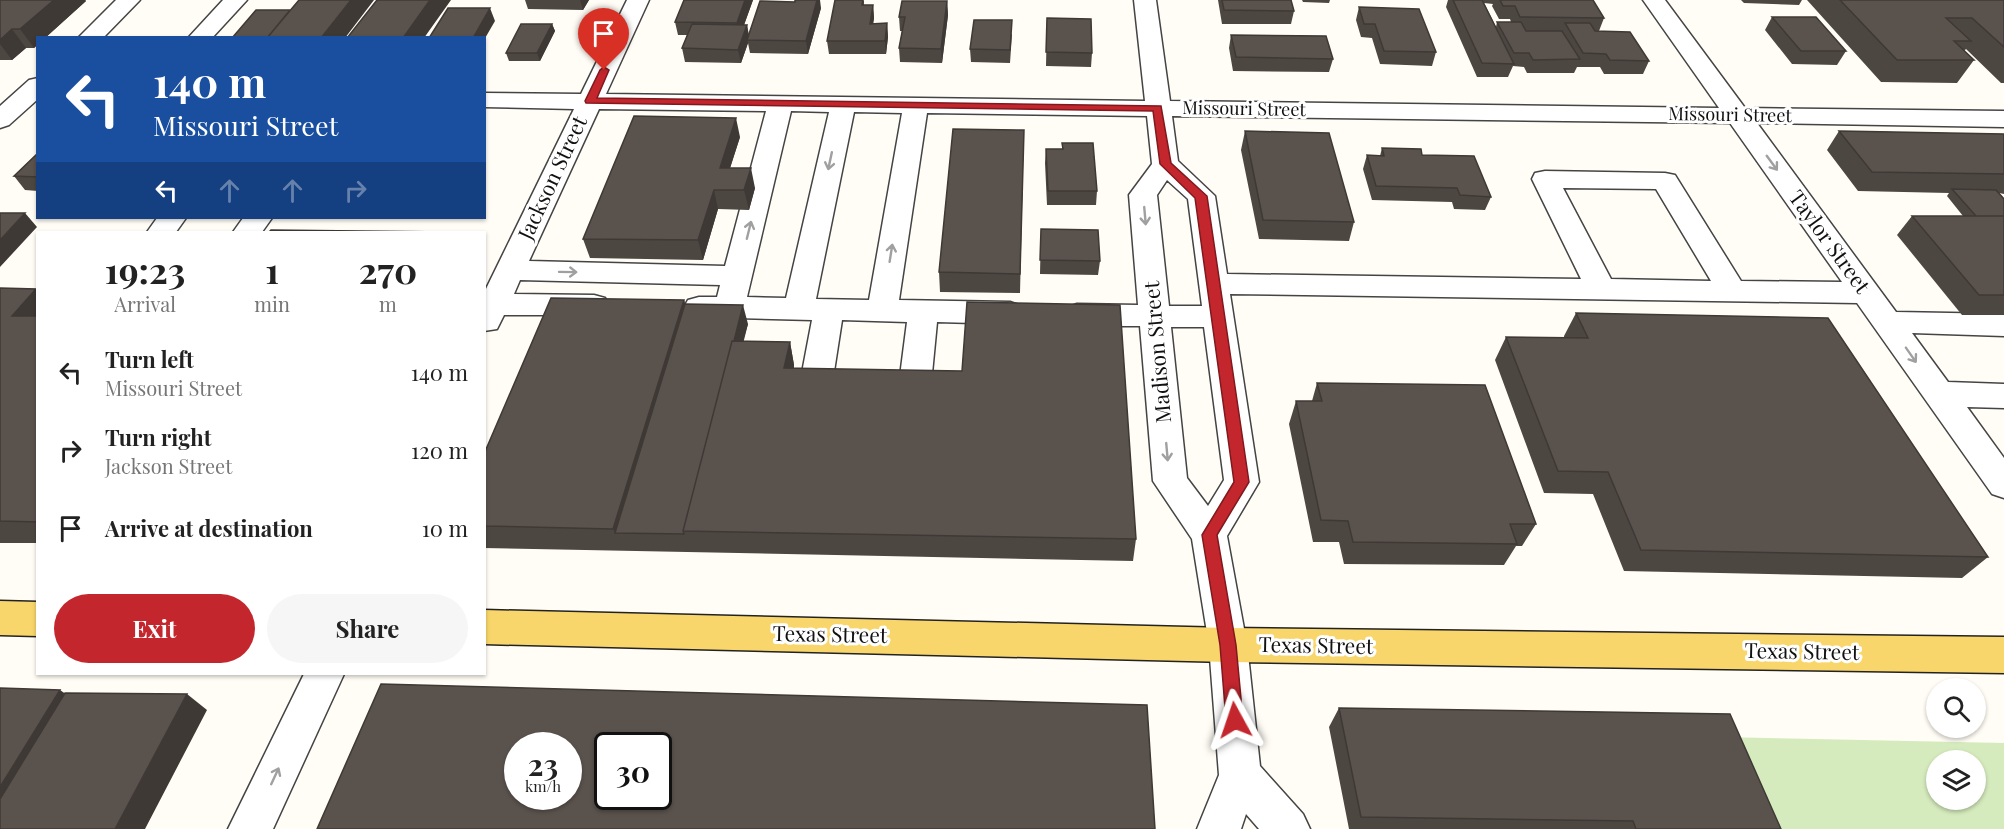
<!DOCTYPE html>
<style>
body{margin:0;font-family:"Playfair Display",serif;background:#f6f6f6;color:#222;height:100vh;display:flex;flex-direction:column;font-size:22px;white-space:nowrap}
*{box-sizing:border-box;margin:0}
p{font-size:20px;color:#767676}
.icon{flex:none;width:33px;height:33px;fill:none;stroke:currentColor;stroke-width:2;stroke-linecap:round;stroke-linejoin:round}
.map{position:relative;flex:1;overflow:hidden}
.details{position:absolute;left:36px;top:231px;width:450px;height:444px;display:flex;flex-direction:column;background:#fff;border-radius:0px;box-shadow:0 2px 4px #0004}
.details>*{flex:none}
.banner{position:absolute;left:36px;top:36px;width:450px;height:183px;border-radius:0px;box-shadow:0 2px 4px #0004;background:#1a4fa0;color:#fff;overflow:hidden}
.controls{position:absolute;left:1926px;top:678px;display:grid;gap:12px}
.controls a{display:grid;place-items:center;width:60px;height:60px;border-radius:50%;background:#fff;box-shadow:0 2px 4px #0004;font-size:30px}
.speed{position:absolute;left:504px;top:732px;display:flex;gap:12px;font-size:30px;font-weight:700;text-align:center}
.speed>*{display:grid;place-content:center;width:78px;height:78px;border-radius:50%;background:#fff;box-shadow:0 2px 4px #0004;line-height:1}
.speed small{font-size:15px;font-weight:400}
.speed .limit{border:3px solid #111;border-radius:9px;background:#fff;color:#111}
.pin{position:absolute;display:grid;place-items:center;width:51px;height:51px;color:#fff;margin:-62px -26px;border-radius:50% 50% 50% 0;rotate:-45deg;box-shadow:0 0 6px #0007}
.pin .icon{rotate:45deg}
.me{position:absolute;width:66px;margin:-33px;rotate:355deg;stroke-linejoin:round;filter:drop-shadow(0 0 4px #0008)}
.turn{display:flex;align-items:center;gap:21px;height:126px;padding:0 18px;font-size:27px}
.turn .icon{width:78px;height:78px;stroke-width:2.5}
.turn b{display:block;font-size:42px;line-height:51px}
.lanes{display:flex;align-items:center;height:57px;padding:0 18px;background:#0003;justify-content:center;gap:30px;direction:ltr}
.lanes .off{opacity:.35}
.eta{display:flex;justify-content:space-evenly;align-items:center;height:102px;text-align:center}
.eta b{font-size:36px;font-weight:700;line-height:42px}
.action{display:flex;gap:12px;margin-top:auto;padding:12px 18px}
.action a{flex:1;height:69px;border-radius:36px;background:#c4262e;color:#fff;font-size:24px;font-weight:700;line-height:69px;text-align:center}
.action a+a{background:#f6f6f6;color:#222}
ul{padding:0;list-style:none}
li{display:flex;align-items:center;gap:18px;height:78px;padding:0 18px}
li div{flex:1}
li b{display:block;font-size:22px}
li em{font-style:normal}
.map>svg:first-child{display:block}
.green{fill:#d5ebbd;fill-rule:evenodd}
.lines{fill:none;stroke-linecap:round;stroke-linejoin:round}
.minor-casing{stroke:#444;stroke-width:3}
.major-casing{stroke:#222;stroke-width:3}
.minor{fill:#fff;fill-rule:evenodd}
.major{fill:#f9d66b;fill-rule:evenodd}
.wall{fill:#4d4742;fill-rule:evenodd}
.shaded-wall{fill:#3f3936}
.building{fill:#5a524d;stroke:#3f3936;stroke-width:1.5;fill-rule:evenodd}
.oneway{stroke:#a0a0a0}
.route{fill:#c4262e;stroke:#7f191e;stroke-width:1.5}
.labels{text-anchor:middle;stroke-width:6;stroke-linejoin:round;paint-order:stroke}
.far-street-label{font-size:18px;fill:#111;stroke:#fff}
.street-label{font-size:21px;fill:#111;stroke:#fff}
</style>
<div class="map">
<svg width="2004" height="829" viewBox="0 0 2004 829">
<rect width="100%" height="100%" fill="#fffdf5"/>
<path class="green" d="M1719 737 2004 743V829H1758ZM1936 760H1976V800H1936Z"/>
<g class="lines">
<defs>
<path id="minor" d="M116 0H140L103 38H78Z
M223 0H247L212 38H188Z
M627 0H649L606 94 1145 101 1134 0H1156L1170 101 1719 108 1643 0H1665L1745 108 2004 111V127L1757 123 1896 312 2004 314V336L1912 333 1948 382 2004 384V408L1967 407 2004 458V498L1992 494 1857 303 1230 294 1259 482 1227 536 1247 645 1260 766 1303 814 1310 829H1259L1246 814 1241 829H1197L1219 775 1209 645 1192 539 1153 481 1140 326H1077L1066 322 1062 315 1066 308 1077 304 1138 305 1129 195 1152 164 1147 116 927 113 899 300 1010 302 1021 306 1025 313 1021 320 1010 324 937 322 931 384 926 392 915 396 904 392 899 384 907 322 842 320 833 378 828 386 817 390 806 386 801 378 812 320 699 317 688 314 684 307 688 300 699 297H717L720 285 520 280 514 294 594 295 605 298 609 305 605 312 594 315H504L497 329 484 331V293L574 109 484 107V93L581 94ZM599 109 766 111 725 266 529 261ZM791 111 829 112 786 298 747 297ZM854 112 902 113 869 300 816 299ZM1172 116 1730 123 1842 282 1741 281 1675 175 1665 173 1545 171 1535 173 1532 179 1581 279 1227 274 1215 196 1178 161ZM1167 180 1188 199 1202 306H1169L1157 195ZM1563 188 1656 189 1711 281 1611 279ZM1171 327H1204L1224 480 1208 506 1187 478Z
M38 78V99L9 125 0 128V106L29 80Z
M157 218H186L176 232H147Z
M243 218H272L262 232H233Z
M304 674H344L273 829H228Z"/>
<path id="major" d="M0 601 38 602V636L0 635Z
M484 610 1228 628 2004 637V673L1228 662 484 644Z"/>
</defs>
<use href="#minor" class="minor-casing"/>
<use href="#major" class="major-casing"/>
<use href="#minor" class="minor"/>
<use href="#major" class="major"/>
</g>
<path class="wall" d="M0 0H85L86 1 34 48H26L12 60H0Z
M525 0H589L583 10 528 9Z
M684 0H753L744 25H747L749 35 821 8 808 54 750 53 748 43 741 63 685 62 682 48 687 35H678L675 22Z
M864 0V5H873L874 18 873 24 887 23 888 37 886 54H829L827 41Z
M1218 0H1291L1294 11 1291 24H1222Z
M1302 0H1330L1329 3 1303 2Z
M1448 0H1593L1604 18 1599 31 1649 61 1643 74H1604L1600 67H1577L1574 73H1527L1524 67 1513 66 1508 77H1477L1446 7ZM1484 3 1493 4 1492 6 1499 19H1510L1511 22H1497L1496 27Z
M1741 0H1802L1799 5 1744 3Z
M1807 0H2004V83H2001L1966 49 1964 51 1974 60 1957 83 1881 82Z
M947 1 948 15 942 63 900 62 899 48 902 31H900L899 17Z
M1359 7 1436 52 1432 66 1380 64 1372 38 1361 37 1356 20Z
M1772 17 1846 51 1837 65 1792 64 1765 30Z
M1047 18 1092 53 1091 67 1046 66Z
M552 24 555 31 540 61H509L506 53Z
M1012 34 1010 63 971 62 970 49Z
M1231 35 1333 59 1329 72 1233 71 1229 48Z
M1024 130 1020 293 940 292 939 272Z
M1245 131 1354 222 1349 241 1259 239 1241 150Z
M1839 131 2004 134V194L1999 193 2004 199V315H1962L1897 235 1912 216H1963L1947 196 1949 193 1858 191 1827 150Z
M740 137 730 168 755 188 749 210 718 209 703 260 590 258 583 239Z
M1382 148 1422 155 1491 197 1485 210 1454 209 1452 202 1372 200 1363 169 1367 155 1380 156Z
M1046 149 1097 191 1096 205H1047L1045 163Z
M38 153V191L25 190 14 176Z
M1041 229 1100 261 1098 275 1040 274Z
M0 288 36 289 38 290V543H0Z
M684 300 685 304 748 324 743 341 790 342 794 365V369L1136 539 1133 561 484 548V454Z
M1576 313 1988 557 1962 578 1624 571 1593 494 1544 493 1495 360 1506 337 1564 338V336Z
M1317 383 1536 524 1522 546H1516L1504 565 1344 564 1339 542H1313L1289 424 1296 401H1312Z
M1339 708 1781 829H1349L1329 727Z"/>
<path class="shaded-wall" d="M54 0H85L86 1 45 38H38V44L34 48 20 29Z
M351 0H374L345 38H321Z
M430 0H451L424 38H403Z
M580 0H589L583 10Z
M745 0H753L740 36 737 23Z
M817 0H820L821 8 808 54 806 41Z
M947 1 948 15 942 63 941 49Z
M873 5 874 18 871 37 870 24Z
M490 8 495 21 484 40V38H473Z
M887 23 888 37 886 54 885 41Z
M552 24 555 31 540 61 537 53Z
M747 25 749 39 747 40 748 43 741 63 738 50Z
M12 29 26 48 12 60 0 44V40Z
M736 118 740 137 724 187 720 168Z
M751 168 755 188 749 210 744 190Z
M714 190 718 209 703 260 698 240Z
M25 213 37 227 0 267V240Z
M36 289 38 290V335L12 316Z
M684 300 691 323 615 533 613 529Z
M743 305 748 324 696 531H685Z
M790 342 794 365 789 391 784 368Z
M60 690 87 709 0 829V787Z
M187 694 207 710 145 829H115Z"/>
<path class="building" d="M0 0H54L20 29H12L0 40Z
M299 0H351L321 38H267Z
M377 0H430L403 38H347Z
M684 0H745L737 23 675 22Z
M795 0H817L806 41 747 40 760 1 795 2Z
M835 0H863L862 5H873L870 24 887 23 885 41H827Z
M1222 0H1291L1294 11 1224 10Z
M1453 0H1482L1514 64 1482 63Z
M1500 0H1593L1604 18 1520 17 1515 6H1503Z
M1840 0H2004V47L1972 18H1946L1971 41H1954L1974 60H1897Z
M902 1H947L941 49 899 48 905 17H899Z
M1359 7 1419 9 1436 52 1384 51 1375 24H1364Z
M448 8H490L473 38H429Z
M256 10H290L267 38H232Z
M1772 17H1816L1846 51H1801Z
M1047 18 1091 19 1092 53 1046 52Z
M974 20H1012L1010 50 970 49Z
M1497 22H1521L1526 31H1562L1580 59 1533 60 1529 53H1514Z
M1565 23H1590L1595 31 1630 32 1649 61 1610 60 1606 54 1583 53Z
M521 24H552L537 53H506Z
M692 24 747 25 738 50 682 48Z
M1231 35 1326 36 1333 59 1236 57Z
M634 116 736 118 720 168H751L744 190H714L698 240 583 239Z
M953 129 1024 130 1020 274 939 272Z
M1245 131 1329 133 1354 222 1263 220Z
M1839 131 2004 134V174L1872 172Z
M1062 143H1093L1097 191H1048L1046 149H1063Z
M1382 148 1421 149 1422 155 1474 156 1491 197 1460 195 1457 188 1376 186 1367 155 1384 156Z
M38 153V177L14 176Z
M1952 189 1996 190 2004 199V216H1976Z
M0 213H25L0 240Z
M1912 216H2004V295H1979Z
M1041 229 1098 230 1100 261 1040 260Z
M271 230 449 232H269Z
M0 288 36 289 12 316H38V522L0 521Z
M551 298 684 300 613 529 484 526V454Z
M967 302 1120 305 1136 539 683 531 732 341 790 342 784 368 962 371Z
M685 304 743 305 734 341H732L683 531 684 534 615 533Z
M1576 313 1828 318 1988 557 1641 550 1608 472 1558 471 1506 337 1588 338Z
M1317 383 1485 385 1536 524H1510L1517 544 1353 542 1348 521 1321 520 1296 401H1322Z
M381 684 1147 705 1155 829H317ZM518 746H568V796H518ZM608 746H658V796H608Z
M0 688 60 690 0 787Z
M65 693 187 694 115 829H0V799Z
M1339 708 1730 714 1781 829H1636L1633 821 1361 817Z"/>
<defs><path id="oneway-shaft" d="M-6 0H5M1.5-3L5.5 0L1.5 3" fill="none" stroke-width="1.6" stroke-linecap="round" stroke-linejoin="round" transform="scale(1.5)"/></defs>
<g class="oneway">
<use href="#oneway-shaft" transform="translate(830 161) rotate(102)"/>
<use href="#oneway-shaft" transform="translate(1772 163) rotate(54)"/>
<use href="#oneway-shaft" transform="translate(1145 216) rotate(85)"/>
<use href="#oneway-shaft" transform="translate(749 230) rotate(-76)"/>
<use href="#oneway-shaft" transform="translate(891 253) rotate(-81)"/>
<use href="#oneway-shaft" transform="translate(568 272) rotate(1)"/>
<use href="#oneway-shaft" transform="translate(1911 355) rotate(55)"/>
<use href="#oneway-shaft" transform="translate(1167 452) rotate(85)"/>
<use href="#oneway-shaft" transform="translate(275 776) rotate(-65)"/>
</g>
<path class="route" d="M604 67 609 70 597 98 1161 106 1171 163 1207 196 1249 482 1217 535 1236 645 1243 720 1241 726 1235 728 1229 726 1226 720 1220 645 1202 535 1234 482 1195 198 1160 164 1153 111 586 103 585 101 600 70Z"/>
<g class="labels">
<g class="far-street-label">
<text transform="translate(1244 109) rotate(1)" y="6">Missouri Street</text>
<text transform="translate(1730 115) rotate(1)" y="6">Missouri Street</text>
</g>
<g class="street-label">
<text transform="translate(553 178) rotate(-65)" y="7">Jackson Street</text>
<text transform="translate(1829 242) rotate(54)" y="7">Taylor Street</text>
<text transform="translate(1158 352) rotate(-95)" y="7">Madison Street</text>
<text transform="translate(830 635) rotate(1)" y="7">Texas Street</text>
<text transform="translate(1316 646) rotate(1)" y="7">Texas Street</text>
<text transform="translate(1802 652) rotate(1)" y="7">Texas Street</text>
</g>
</g>
</svg>
<div class="controls">
<a><svg class="icon" aria-label="search" viewBox="0 0 24 24"><circle cx="10" cy="10" r="6"/><path d="M15 15l6 6"/></svg></a>
<a><svg class="icon" aria-label="layers" viewBox="0 0 24 24"><path d="M12 4l9 5-9 5-9-5zM3 14l9 5 9-5"/></svg></a>
</div>
<div class="speed"><div>23<small>km/h</small></div><div class="limit">30</div></div>
<div class="pin" style="left:604px;top:70px;background:#d93025"><svg class="icon" aria-label="arrive" viewBox="0 0 24 24"><path d="M6 21V4h12l-3 4 3 4H6"/></svg></div>
<svg class="me" style="left:1235px;top:720px" viewBox="-20 -20 40 40"><path d="M0-17L14 15 0 8-14 15z" fill="#c4262e" stroke="#fff" stroke-width="4"/></svg>
<div class="banner">
<div class="turn"><svg class="icon" aria-label="left" viewBox="0 0 24 24"><path d="M17 20v-9H6M10 6l-5 5 5 5"/></svg><div><b>140 m</b>Missouri Street</div></div>
<div class="lanes"><svg class="icon" aria-label="left" viewBox="0 0 24 24"><path d="M17 20v-9H6M10 6l-5 5 5 5"/></svg><svg class="icon off" aria-label="ahead" viewBox="0 0 24 24"><path d="M12 20V5M6 11l6-6 6 6"/></svg><svg class="icon off" aria-label="ahead" viewBox="0 0 24 24"><path d="M12 20V5M6 11l6-6 6 6"/></svg><svg class="icon off" aria-label="right" viewBox="0 0 24 24"><path d="M7 20v-9h11M14 6l5 5-5 5"/></svg></div>
</div>
<section class="details">
<div class="eta">
<div><b>19:23</b><p>Arrival</p></div>
<div><b>1</b><p>min</p></div>
<div><b>270</b><p>m</p></div>
</div>
<ul>
<li><svg class="icon" aria-label="left" viewBox="0 0 24 24"><path d="M17 20v-9H6M10 6l-5 5 5 5"/></svg><div><b>Turn left</b><p>Missouri Street</p></div><em>140 m</em></li>
<li><svg class="icon" aria-label="right" viewBox="0 0 24 24"><path d="M7 20v-9h11M14 6l5 5-5 5"/></svg><div><b>Turn right</b><p>Jackson Street</p></div><em>120 m</em></li>
<li><svg class="icon" aria-label="arrive" viewBox="0 0 24 24"><path d="M6 21V4h12l-3 4 3 4H6"/></svg><div><b>Arrive at destination</b></div><em>10 m</em></li>
</ul>
<div class="action"><a>Exit</a><a>Share</a></div>
</section>
</div>
